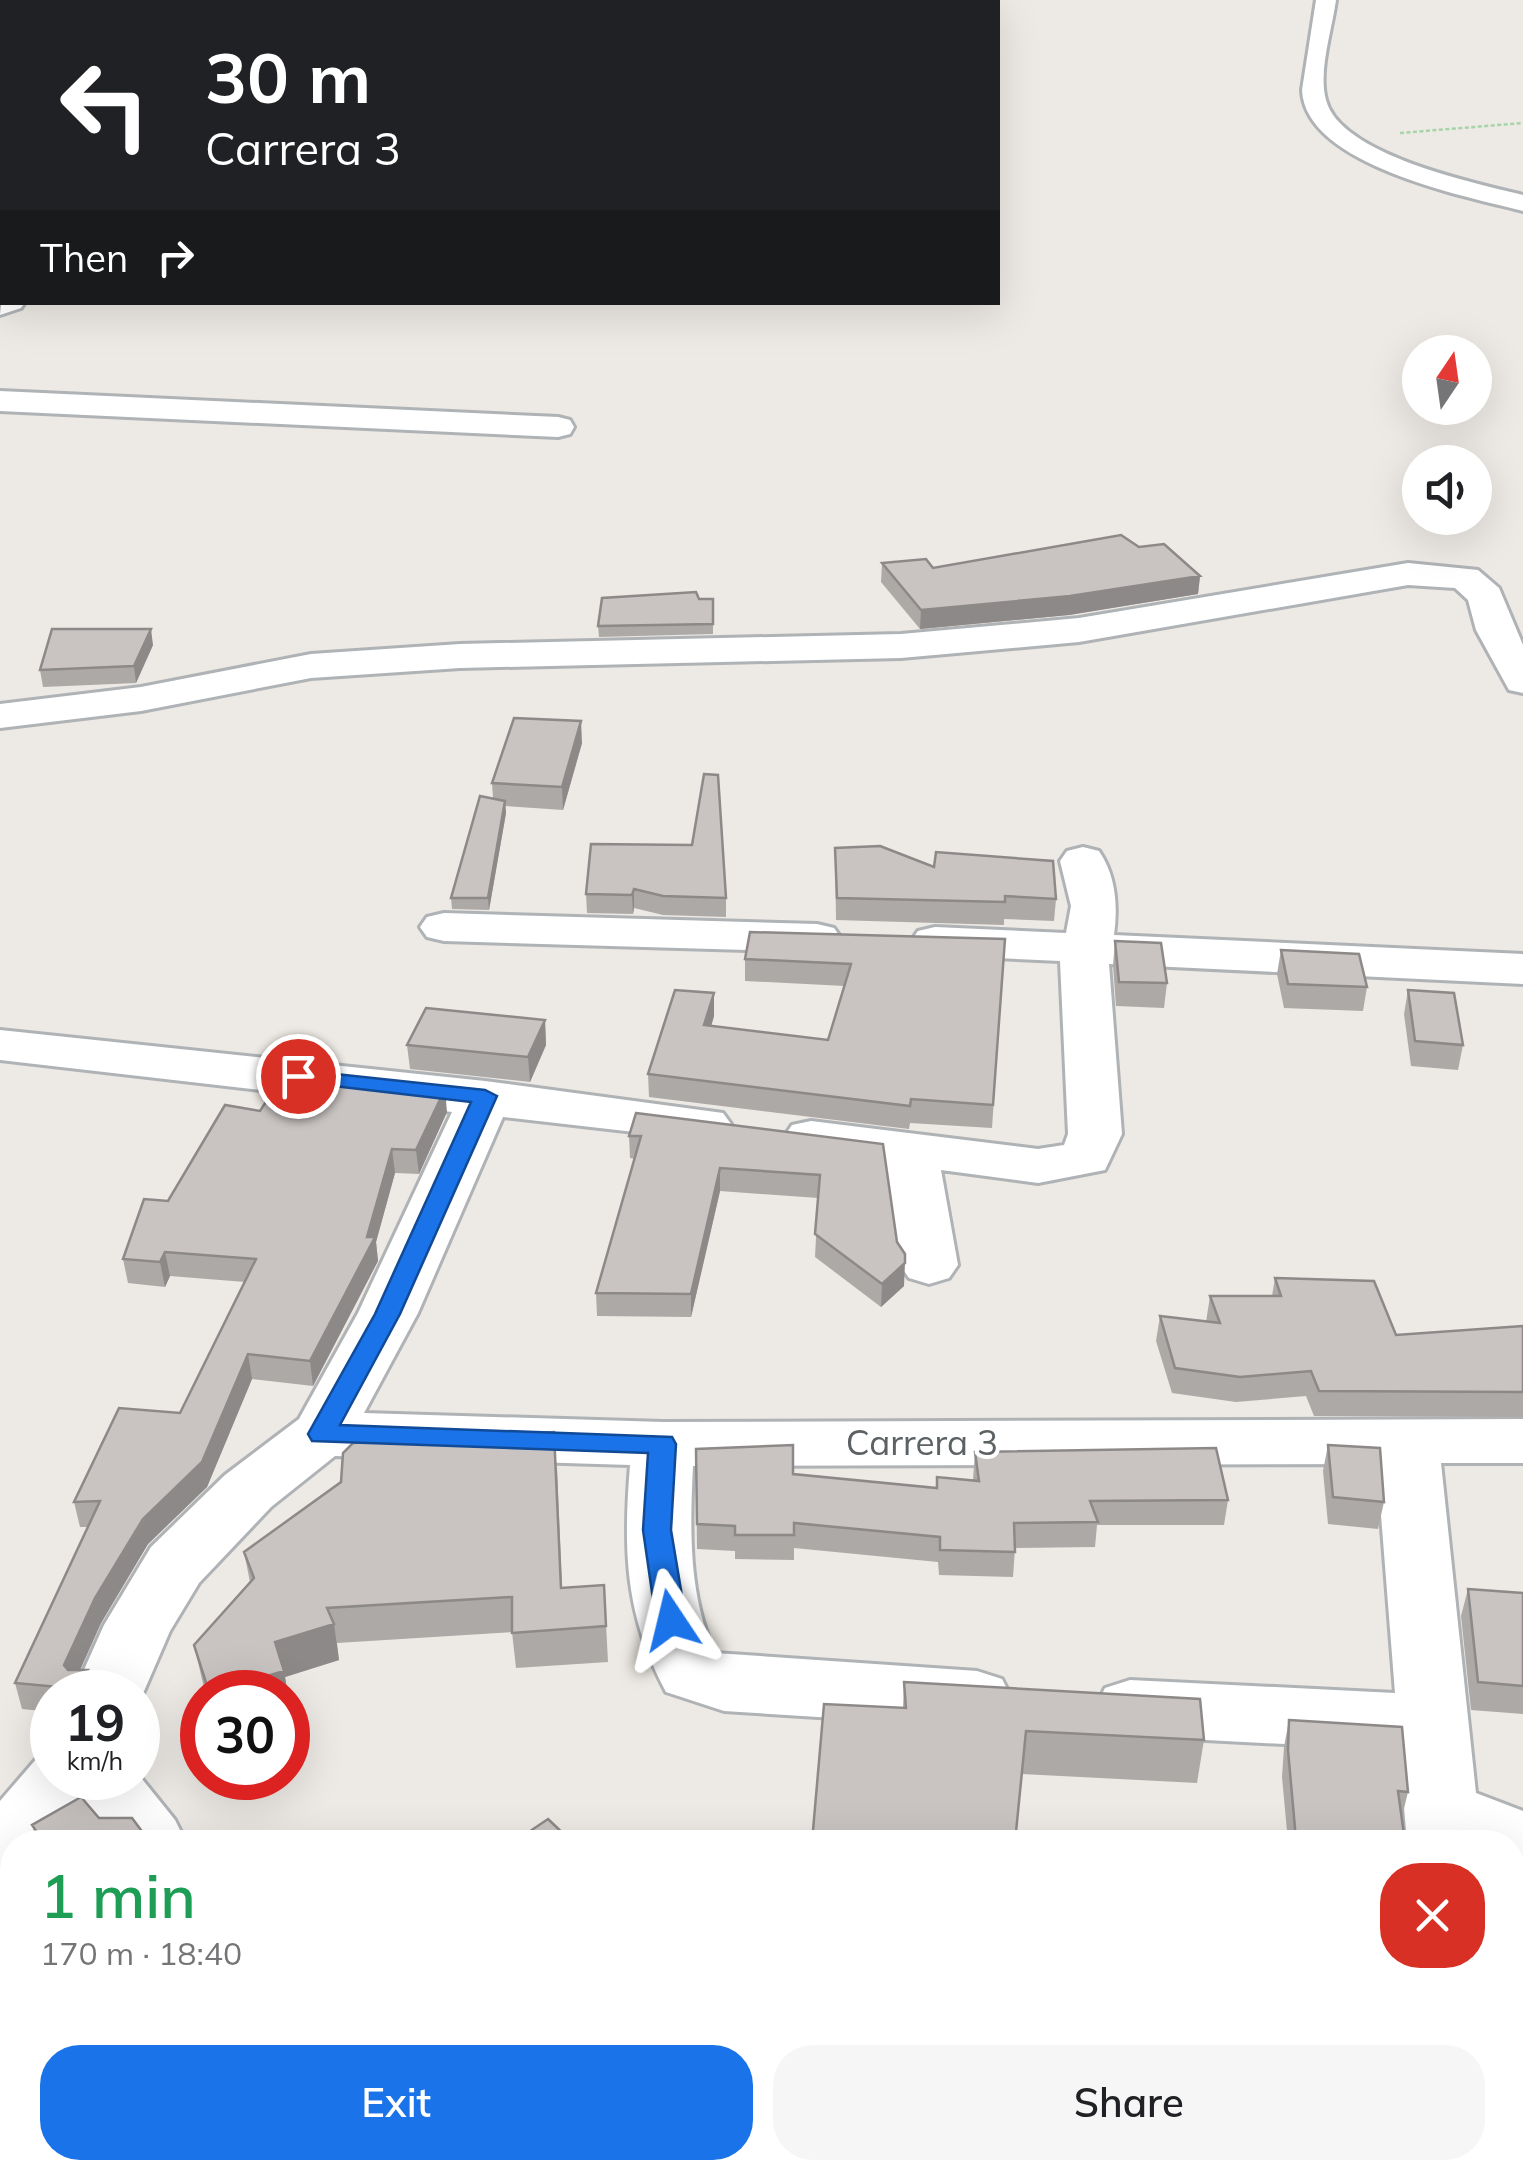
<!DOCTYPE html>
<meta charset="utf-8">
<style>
body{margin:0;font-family:Mulish,sans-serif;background:#f6f6f6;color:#202124;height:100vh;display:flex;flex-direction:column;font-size:38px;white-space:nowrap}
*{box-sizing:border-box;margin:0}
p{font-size:32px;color:#757577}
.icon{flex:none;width:55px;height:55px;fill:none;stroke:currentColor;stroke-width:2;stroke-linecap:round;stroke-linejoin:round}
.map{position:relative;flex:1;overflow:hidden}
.side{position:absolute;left:0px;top:1830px;width:1525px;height:350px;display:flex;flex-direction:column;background:#fff;border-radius:40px 40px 0 0;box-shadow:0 10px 40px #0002}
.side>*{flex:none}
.banner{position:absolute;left:0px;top:0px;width:1000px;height:305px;box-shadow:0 10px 40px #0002;background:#202124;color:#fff;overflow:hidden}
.needle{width:65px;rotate:13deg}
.tools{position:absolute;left:1402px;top:335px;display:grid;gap:20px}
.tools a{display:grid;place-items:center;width:90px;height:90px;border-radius:50%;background:#fff;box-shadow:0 10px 40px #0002;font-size:50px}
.speed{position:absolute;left:30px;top:1670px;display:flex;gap:20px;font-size:50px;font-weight:700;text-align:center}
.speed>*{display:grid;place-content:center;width:130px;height:130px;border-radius:50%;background:#fff;box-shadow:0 10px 40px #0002;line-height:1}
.speed small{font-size:25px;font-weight:400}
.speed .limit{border:15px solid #d22;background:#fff;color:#111}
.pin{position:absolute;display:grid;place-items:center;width:85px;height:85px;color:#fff;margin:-42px;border:5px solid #fff;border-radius:50%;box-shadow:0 2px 10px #0007}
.me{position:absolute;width:110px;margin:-55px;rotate:350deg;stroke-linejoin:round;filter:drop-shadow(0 0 8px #0008)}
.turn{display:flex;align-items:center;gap:35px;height:210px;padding:0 40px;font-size:45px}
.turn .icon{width:130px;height:130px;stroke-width:2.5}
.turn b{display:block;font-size:70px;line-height:85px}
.then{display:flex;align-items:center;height:95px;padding:0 40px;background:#0003;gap:20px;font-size:38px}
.round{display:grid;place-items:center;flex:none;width:105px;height:105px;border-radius:40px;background:#f6f6f6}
.headline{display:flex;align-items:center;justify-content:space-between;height:170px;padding:0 40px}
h1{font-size:60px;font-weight:600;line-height:75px;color:#1e9e55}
.primary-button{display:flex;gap:20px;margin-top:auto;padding:20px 40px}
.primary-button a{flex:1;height:115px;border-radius:40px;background:#1a73e8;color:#fff;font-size:40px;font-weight:600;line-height:115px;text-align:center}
.primary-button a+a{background:#f6f6f6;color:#202124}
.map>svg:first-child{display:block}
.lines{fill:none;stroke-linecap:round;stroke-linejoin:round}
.minor-casing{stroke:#afb3b6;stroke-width:6}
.path{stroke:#a7d4a7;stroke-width:2.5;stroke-dasharray:4 2.5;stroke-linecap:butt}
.minor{fill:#fff;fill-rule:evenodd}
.wall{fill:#ada9a7}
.shaded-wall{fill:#8d8988}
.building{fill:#c9c4c2;stroke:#8d8988;stroke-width:2.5}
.route{fill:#1a73e8;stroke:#114b97;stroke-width:2.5}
.labels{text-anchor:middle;stroke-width:8;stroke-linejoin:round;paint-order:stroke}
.street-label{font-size:35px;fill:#5c6164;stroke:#fff}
</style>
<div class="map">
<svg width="1523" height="2180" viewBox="0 0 1523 2180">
<rect width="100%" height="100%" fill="#ede9e4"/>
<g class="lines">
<defs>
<path id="minor" d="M1316 0H1336C1332 30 1318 71 1326 100 1340 155 1475 183 1523 195V211C1465 196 1305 165 1302 90Z
M2 295V302H25L21 308 0 315Z
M0 391 558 417 570 420 574 427 570 434 558 437 0 411Z
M1408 563 1478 570 1499 588 1523 645V693L1509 690 1476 630 1468 600 1455 588 1408 585 1079 642 901 658 460 668 311 678 141 711 0 728V704L141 687 311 654 460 644 901 634 1079 618Z
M1083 847 1099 851C1116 876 1118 906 1114 935L1523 954V984L1109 964 1122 1134 1105 1170 1038 1183 941 1170 958 1265 949 1278 929 1284 909 1278 900 1265 885 1163 792 1149 784 1137 792 1125 811 1121 1038 1149 1064 1145 1068 1134 1060 961 935 955 918 951 911 941 918 931 935 927 1066 933 1071 906 1060 861 1067 851Z
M444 913 817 924 834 928 841 938 834 948 817 952 444 941 427 937 420 927 427 917Z
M0 1030 485 1081 723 1113 731 1124 723 1135 704 1140 503 1117 418 1313 364 1413 663 1422 1523 1419V1463H1441L1476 1793 1523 1811V1874L1512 1871V1842H1407L1399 1750 1130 1736 1105 1728 1095 1708 1105 1688 1130 1680 1395 1693 1377 1464 693 1466C690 1528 688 1596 715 1653L977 1671 1002 1679 1012 1699 1002 1719 977 1727 724 1711 666 1692C625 1615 623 1551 630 1465L335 1456 271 1507 199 1583 170 1631 138 1705V1692H74L104 1625 151 1547 225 1475 299 1419 358 1313 452 1112 0 1060Z
M52 1752V1778H138V1774L175 1820 186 1842H106L81 1810 55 1842H12V1882L0 1887V1801L38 1757Z
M362 2168H451L456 2180H367Z
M1420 2168H1504V2180H1420Z"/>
</defs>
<use href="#minor" class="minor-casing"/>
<path class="path" d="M1400 133 1523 123"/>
<use href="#minor" class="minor"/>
</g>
<path class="wall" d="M1139 547 1200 576 1198 594 1069 615 920 629 881 582 882 563 933 568Z
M699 599H713V634L599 637 598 626Z
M153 645 136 683 43 687 40 670Z
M582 743 563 810 505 806 506 813 489 910 452 909 451 898 493 798 492 783Z
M692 845 726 898V917L663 915 634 908 633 914 587 913 586 894Z
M835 848 934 867 1056 899 1054 921 1004 919V925L836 920Z
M1005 939 992 1128 910 1123 909 1129 649 1097 648 1074 714 993V1016L711 1026 828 1040 845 986 745 981V959Z
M1115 941 1167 983 1164 1008 1116 1006 1113 965Z
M1281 950 1367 987 1363 1011 1284 1008 1277 974Z
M1408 990 1463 1045 1458 1070 1411 1066 1404 1014Z
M545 1020 546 1045 530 1082 410 1069 407 1045Z
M260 1111 447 1112 419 1174 395 1173 376 1242 378 1261 313 1386 252 1379 207 1487 148 1544 101 1623 80 1670 94 1692H52V1712L22 1709 15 1683 88 1527H80L74 1502 180 1413 245 1282 170 1276 165 1287 128 1283 123 1259 168 1201Z
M629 1136 883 1144 904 1286 881 1307 815 1257 818 1198 720 1191 691 1317 597 1316 596 1293 635 1159 630 1158Z
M1275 1278 1396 1335 1523 1326V1417L1314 1416 1306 1396 1236 1402 1172 1393 1156 1341 1160 1316 1206 1322 1210 1296H1272Z
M1328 1445 1384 1502 1378 1529 1328 1524 1323 1471Z
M696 1449 793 1474 936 1488 937 1477 973 1480 975 1452 1228 1500 1224 1525H1097L1095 1547 1015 1548 1013 1577 939 1575 938 1562 794 1548V1560L735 1559V1551L697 1549Z
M557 1467 562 1588 604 1585 608 1662 516 1668 512 1632 337 1643 339 1660 285 1677 290 1707 288 1692H205L194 1645 250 1582 244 1552Z
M1468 1589 1523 1593V1714L1471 1710 1461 1616Z
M904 1682 1204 1740 1197 1783 1022 1774 903 1708Z
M1289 1720 1408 1792 1402 1817 1405 1842H1288L1282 1777 1284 1747Z
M99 1818 150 1842H37L32 1825Z
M1512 1860 1523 1862V1912L1512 1910Z
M997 2168H1099L1098 2180H996Z
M1209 2168H1460L1464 2180H1212Z"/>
<path class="shaded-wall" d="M1200 576 1198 594 1069 615 920 629 921 610Z
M151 629 153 645 136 683 134 666Z
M581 721 582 743 563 810 562 787Z
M505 801 506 813 489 910 488 898Z
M634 889V908L633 914 632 895Z
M714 993V1016L705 1048 704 1025Z
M545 1020 546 1045 530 1082 528 1057Z
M445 1089 447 1112 419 1174 416 1150Z
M392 1149 395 1173 376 1242 378 1261 313 1386 310 1361 367 1237Z
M720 1168V1191L691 1317V1294Z
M165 1252 170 1276 165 1287 160 1262Z
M905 1263 904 1286 881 1307 882 1284Z
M248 1354 252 1379 207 1487 148 1544 101 1623 71 1690 64 1665 95 1598Z
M334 1624 339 1660 285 1677 290 1707 288 1708V1692H213L275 1642Z
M88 1670 94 1692H81L80 1689Z
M12 2061V2093L0 2100V2068Z"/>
<path class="building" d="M1121 535 1139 547 1164 544 1200 576 1070 596 921 610 882 563 926 559 933 568Z
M696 592 699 599H713V624L598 626 602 598Z
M52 629H151L134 666 40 670Z
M514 718 581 721 562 787 492 783Z
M704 774 718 775 726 898 663 896 634 889 632 895 586 894 591 844 692 845Z
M480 796 505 801 488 898H451Z
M880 846 934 867 936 852 1053 861 1056 899 1005 896V902L837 898 835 848Z
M750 932 1005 939 993 1105 911 1099 910 1106 648 1074 675 990 714 993 704 1025 828 1040 851 964 745 959Z
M1115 941 1161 943 1167 983 1119 982Z
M1281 950 1359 954 1367 987 1288 984Z
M1408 990 1454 993 1463 1045 1415 1041Z
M426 1008 545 1020 528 1057 407 1045Z
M332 1077 445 1089 416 1150 392 1149 367 1237H375L310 1361 248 1354 202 1462 143 1519 95 1598 64 1665 68 1670H88L80 1689 15 1683 100 1501 74 1502 119 1408 180 1413 256 1259 165 1252 160 1262 123 1259 144 1199 168 1201 225 1105 260 1111 280 1080 326 1086Z
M636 1113 883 1144 897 1242 905 1254V1263L882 1284 815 1234 820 1175 720 1168 691 1294 596 1293 641 1136H629Z
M1275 1278 1374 1281 1396 1335 1523 1326V1392L1319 1391 1311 1371 1240 1377 1175 1368 1160 1316 1220 1323 1210 1296H1281Z
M554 1432 561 1588 604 1585 606 1626 512 1633V1597L327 1608 334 1624 275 1642 284 1671 213 1692H209L194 1645 254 1578 244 1552 341 1482 343 1453 353 1443Z
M793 1445V1474L937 1488V1477L979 1481 975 1452 1216 1448 1228 1500 1090 1501 1098 1522 1014 1523 1015 1552 940 1550V1537L794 1523V1535H735V1526L697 1524 696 1449Z
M1328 1445 1380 1448 1384 1502 1333 1497Z
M1468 1589 1523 1593V1686L1478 1682Z
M904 1682 1200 1699 1204 1740 1026 1731 1015 1842H812L824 1704 906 1708Z
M1289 1720 1402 1727 1408 1792 1398 1791 1405 1842H1323L1296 1839 1288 1750Z
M81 1797 99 1818H132L150 1842H44L32 1825Z
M548 1819 572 1842H514Z
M1512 1860 1523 1862V1898L1512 1896Z
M12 1988V2061L0 2068V1994Z
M998 2168H1099L1098 2180H1036L998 2175Z
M1220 2168H1460L1464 2180H1223Z"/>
<path class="route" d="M298 1070 485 1090 497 1096 400 1314 340 1425 672 1437 676 1444 671 1530 686 1620 681 1628 671 1631 661 1628 656 1620 643 1530 648 1453 312 1441 308 1434 375 1314 471 1102 291 1081 287 1076 291 1072Z"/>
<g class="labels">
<g class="street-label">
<text x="922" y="1455">Carrera 3</text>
</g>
</g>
</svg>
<div class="tools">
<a><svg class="needle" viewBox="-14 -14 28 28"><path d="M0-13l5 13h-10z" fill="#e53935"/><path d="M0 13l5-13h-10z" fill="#757577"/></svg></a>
<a><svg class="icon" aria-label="sound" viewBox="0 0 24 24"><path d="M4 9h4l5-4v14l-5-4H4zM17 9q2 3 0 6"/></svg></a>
</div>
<div class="speed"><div>19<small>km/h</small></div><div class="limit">30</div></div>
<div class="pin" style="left:298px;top:1076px;background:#d93025"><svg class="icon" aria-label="arrive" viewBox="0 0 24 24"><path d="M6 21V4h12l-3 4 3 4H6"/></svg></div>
<svg class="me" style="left:671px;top:1620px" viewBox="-20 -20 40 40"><path d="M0-17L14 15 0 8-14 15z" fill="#1a73e8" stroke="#fff" stroke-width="4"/></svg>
<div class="banner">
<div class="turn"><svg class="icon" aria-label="left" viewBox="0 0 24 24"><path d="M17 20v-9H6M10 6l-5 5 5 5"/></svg><div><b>30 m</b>Carrera 3</div></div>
<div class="then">Then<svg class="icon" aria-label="right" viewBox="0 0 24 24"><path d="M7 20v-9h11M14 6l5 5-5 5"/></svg></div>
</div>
<section class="side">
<div class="headline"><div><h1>1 min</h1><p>170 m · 18:40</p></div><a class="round" style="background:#d93025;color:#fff"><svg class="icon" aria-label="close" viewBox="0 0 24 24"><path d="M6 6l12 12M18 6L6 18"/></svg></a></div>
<div class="primary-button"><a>Exit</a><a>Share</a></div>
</section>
</div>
